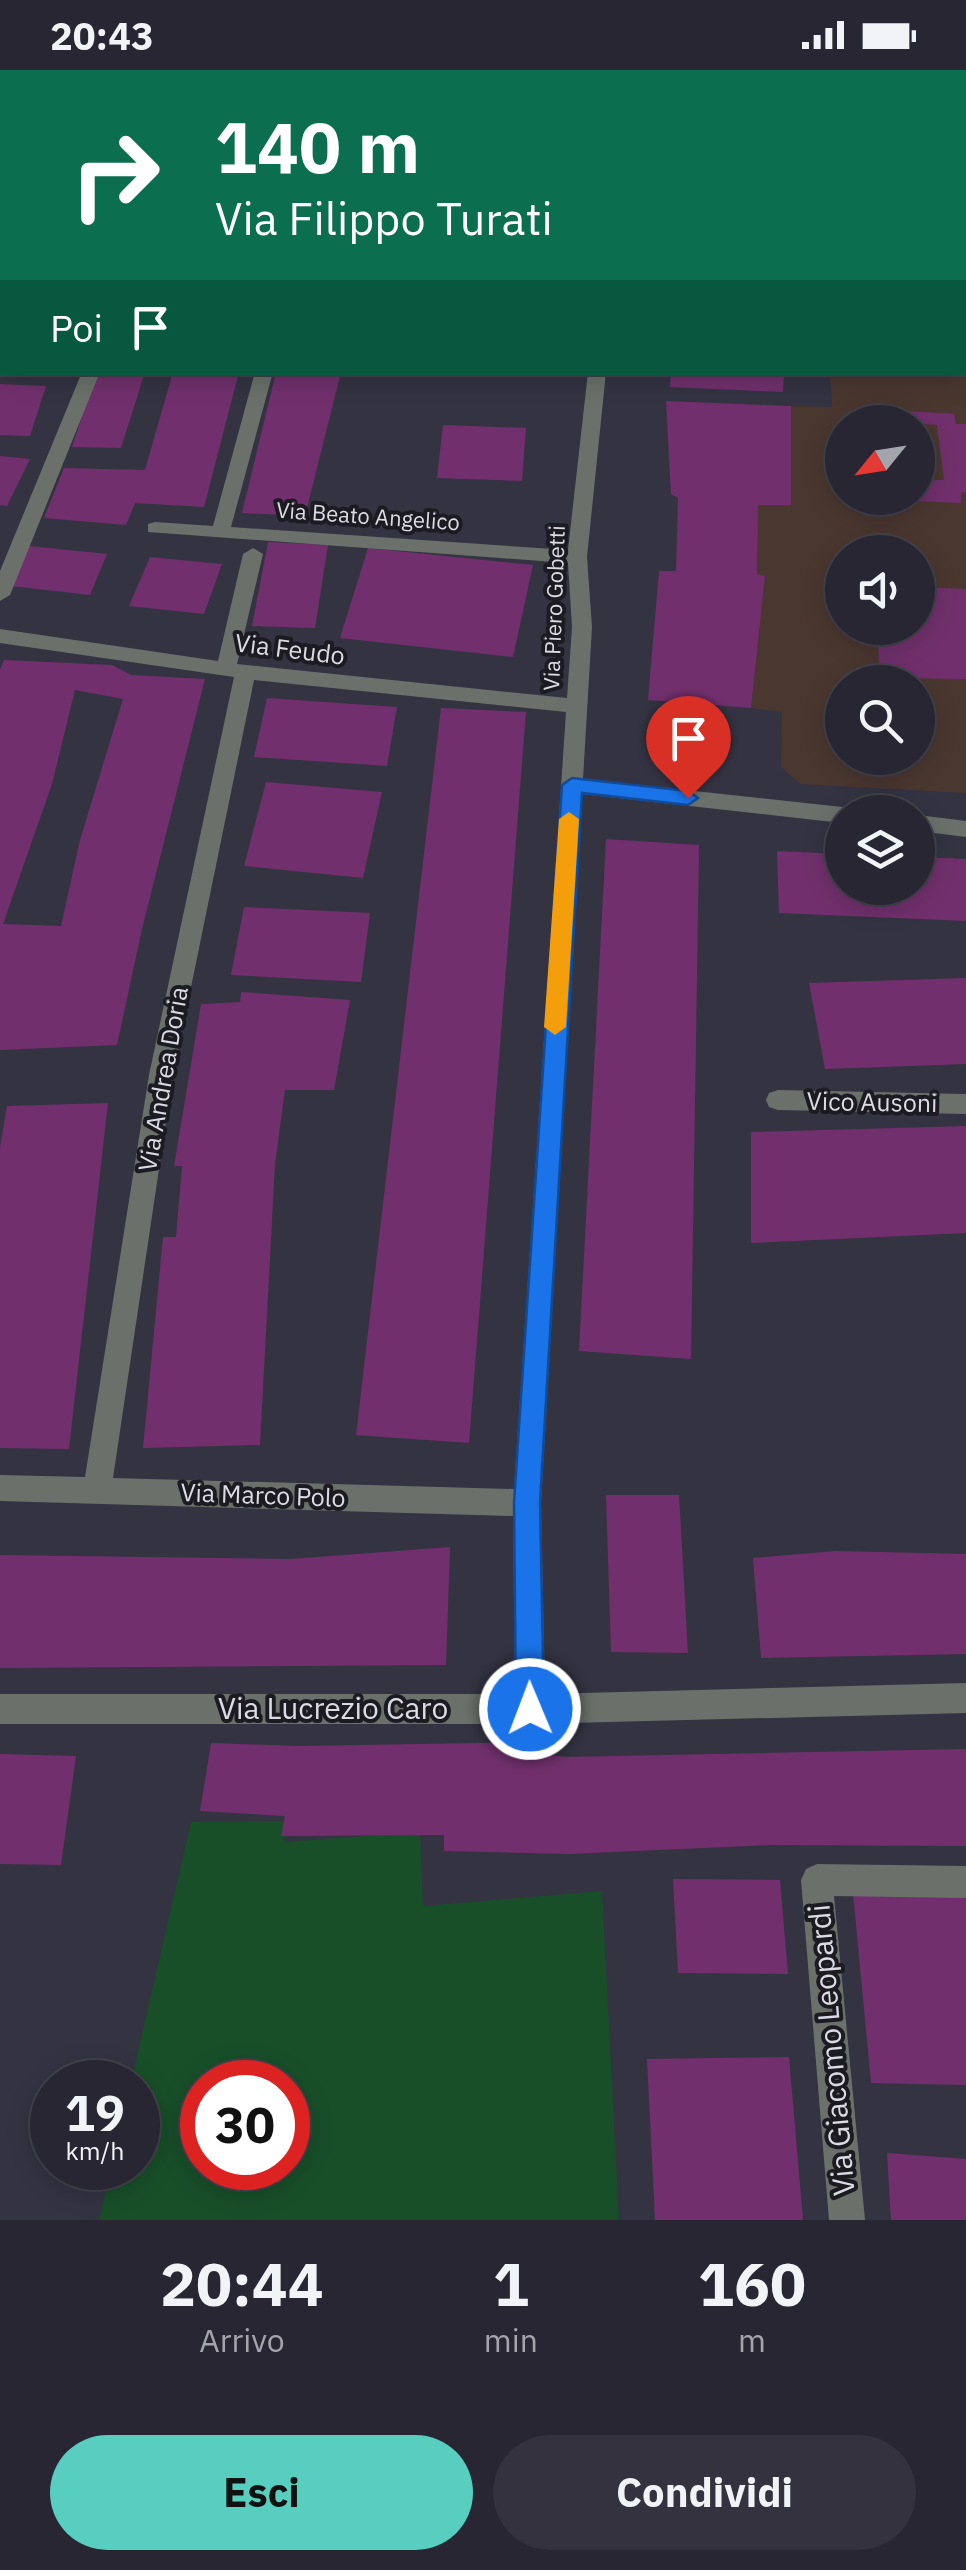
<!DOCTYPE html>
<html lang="it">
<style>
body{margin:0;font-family:"IBM Plex Sans",sans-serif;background:#33323e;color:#f1f3f6;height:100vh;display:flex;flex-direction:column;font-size:38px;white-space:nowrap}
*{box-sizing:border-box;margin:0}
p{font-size:32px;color:#a4a5ac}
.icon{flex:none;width:55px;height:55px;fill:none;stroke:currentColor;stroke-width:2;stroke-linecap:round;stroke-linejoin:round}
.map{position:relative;height:2150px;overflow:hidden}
.side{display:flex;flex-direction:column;background:#272632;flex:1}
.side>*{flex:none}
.guide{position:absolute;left:0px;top:0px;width:968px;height:305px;box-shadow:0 5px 25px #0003,0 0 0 2px #43434d;background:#0b6e4f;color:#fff;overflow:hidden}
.needle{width:65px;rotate:240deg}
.buttons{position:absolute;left:825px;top:335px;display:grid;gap:20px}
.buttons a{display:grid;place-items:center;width:110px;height:110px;border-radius:50%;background:#272632;box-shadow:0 5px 25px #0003,0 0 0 2px #43434d;font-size:50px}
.speed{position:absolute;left:30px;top:1990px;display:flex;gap:20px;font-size:50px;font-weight:700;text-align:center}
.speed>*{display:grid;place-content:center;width:130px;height:130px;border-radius:50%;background:#272632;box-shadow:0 5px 25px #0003,0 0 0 2px #43434d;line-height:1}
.speed small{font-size:25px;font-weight:400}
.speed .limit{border:15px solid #d22;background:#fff;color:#111}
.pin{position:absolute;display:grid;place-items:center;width:85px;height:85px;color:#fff;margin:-102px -42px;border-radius:50% 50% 50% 0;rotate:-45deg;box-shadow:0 0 10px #0007}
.pin .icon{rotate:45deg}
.me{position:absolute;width:110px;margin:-55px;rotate:359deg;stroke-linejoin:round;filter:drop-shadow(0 0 8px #0008)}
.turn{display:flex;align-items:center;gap:35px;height:210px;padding:0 50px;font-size:45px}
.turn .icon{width:130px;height:130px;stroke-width:2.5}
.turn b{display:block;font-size:70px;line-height:85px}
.then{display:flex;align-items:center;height:95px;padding:0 50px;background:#0003;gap:20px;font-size:38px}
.eta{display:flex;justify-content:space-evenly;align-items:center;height:170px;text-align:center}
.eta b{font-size:60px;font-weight:800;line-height:70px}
.action{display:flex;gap:20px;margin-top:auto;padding:20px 50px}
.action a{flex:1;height:115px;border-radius:60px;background:#58cec0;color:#111;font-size:40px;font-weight:800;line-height:115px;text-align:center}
.action a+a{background:#33323e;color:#f1f3f6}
.status{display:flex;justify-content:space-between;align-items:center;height:70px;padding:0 50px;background:#272632;direction:ltr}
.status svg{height:28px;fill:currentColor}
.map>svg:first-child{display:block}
.education{fill:#4a3730;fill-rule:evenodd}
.green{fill:#184f29;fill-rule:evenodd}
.building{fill:#71306d;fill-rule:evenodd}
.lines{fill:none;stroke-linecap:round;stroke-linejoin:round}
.minor{fill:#6b716a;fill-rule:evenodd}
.route{fill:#1a73e8;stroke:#114b97;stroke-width:2.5}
.slow{fill:#f59e0b}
.labels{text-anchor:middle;stroke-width:8;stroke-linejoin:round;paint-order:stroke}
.far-street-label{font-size:22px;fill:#dbdbe4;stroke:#1c1b22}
.street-label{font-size:25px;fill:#dbdbe4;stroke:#1c1b22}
.near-street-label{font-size:30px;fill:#dbdbe4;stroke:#1c1b22}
</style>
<div class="status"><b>20:43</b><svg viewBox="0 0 49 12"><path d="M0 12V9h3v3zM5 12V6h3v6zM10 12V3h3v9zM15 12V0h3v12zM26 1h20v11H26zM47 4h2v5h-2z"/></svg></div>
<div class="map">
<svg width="966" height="2150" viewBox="0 0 966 2150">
<rect width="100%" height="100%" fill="#343342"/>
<path class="education" d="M966 27V723L801 714 781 697 782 642 751 638 765 506 757 504 758 435 791 434V336L832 337 830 303 965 302ZM842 352H918V428H842ZM842 482H918V558H842ZM842 612H918V688H842Z"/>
<path class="green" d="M286 1751 284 1772 420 1762 423 1836 602 1821 619 2150H99L111 2098H138V2012H131L191 1752ZM202 2012H288V2098H202Z"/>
<path class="building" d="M97 302H145L121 378 72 377Z
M173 302H239L204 437 135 433 126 455 44 448 64 398 145 400Z
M276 302H341L305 446 242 443Z
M671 302H784L783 322 670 317Z
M0 314 46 316 30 366 0 365Z
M666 331 791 336V435H758L757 504 765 506 751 638 648 630 659 501H676L678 428 671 424Z
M907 341 954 344 956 354H966V422L961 423V433L913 431V428H918V395H921L928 410H944L937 355 922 354 923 374 918 375V352H908Z
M443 355 526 358 522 411 437 408Z
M0 386 30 389 7 436 0 435Z
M268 472 328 475 315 558 252 556Z
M29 476 107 484 90 525 11 516Z
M368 478 533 495 513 587 340 568Z
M150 487 222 494 204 544 129 536Z
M918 517 966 519V609L880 608 877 558H918Z
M4 590 112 595 131 605 205 609 142 859 117 975 0 980V600ZM75 620 123 629 80 770 61 856 3 854 52 714Z
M267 628 397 637 387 696 254 687Z
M441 638 526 642 469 1373 356 1365Z
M266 712 382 722 363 808 244 796Z
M606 769 699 775 691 1289 579 1281Z
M777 781 842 784V818H918V787L966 789V851L779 843Z
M244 837 370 843 361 912 231 905Z
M966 908V994L825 999 809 913Z
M241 922 350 930 334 1020H285L275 1094 260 1375 143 1378 163 1167H176L182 1096H174L201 934 240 932Z
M108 1033 69 1379 0 1378V1077L7 1036Z
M966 1056V1163L751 1173V1062Z
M606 1425H679L688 1583 611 1582Z
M450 1477 446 1595 0 1598V1485L291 1489Z
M835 1481 966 1484V1584L761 1588 753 1488Z
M536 1672 537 1684 566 1687 966 1679V1776L772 1775 569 1784 444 1781V1765L281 1766 285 1746 200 1741 211 1673 299 1676Z
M0 1684 76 1686 61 1795 0 1794Z
M673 1809 780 1810 788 1904 678 1903Z
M853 1823 966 1825V2015L871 2013Z
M789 1987 803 2150H655L647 1989Z
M887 2083 966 2089V2150H891Z"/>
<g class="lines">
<path class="minor" d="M515 0H580L581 2H516Z
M612 0H626V2H612Z
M904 0H918V2H904Z
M965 13H966V23H965Z
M0 68H2V78H0Z
M2 145V160L0 161V146Z
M82 302H100L10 525 0 531V501Z
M255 302H273L231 457 568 480 588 302H606L587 487 592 557 583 709 842 737 852 742H842V753L582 724 541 1433 545 1624 966 1613V1643L530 1654H0V1624H515L513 1446 0 1431V1405L85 1407 149 1005 234 607 0 573V559L218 591 243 484 253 478 263 484 237 594 567 628 572 557 568 493 148 462V454L155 452 213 456ZM254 610 566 642 514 1419 113 1408 173 1005Z
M918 745 966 751V767L918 761Z
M778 1020 966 1024V1044L778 1040 769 1037 766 1030 769 1023Z
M817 1794 966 1796V1828L834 1826 865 2150H829L801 1810 806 1799Z"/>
</g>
<path class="route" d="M572 708 688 721 698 728 688 735 582 723 540 1432 544 1639 539 1649 530 1653 520 1649 516 1639 514 1432 562 715Z"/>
<path class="slow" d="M569 742 579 749 566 957 555 965 544 957 559 749Z"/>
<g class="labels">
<g class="far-street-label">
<text transform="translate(368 446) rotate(4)" y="8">Via Beato Angelico</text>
<text transform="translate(554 538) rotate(-88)" y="8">Via Piero Gobetti</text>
</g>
<g class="street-label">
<text transform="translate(290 579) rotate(7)" y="9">Via Feudo</text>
<text transform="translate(163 1009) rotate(-80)" y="9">Via Andrea Doria</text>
<text transform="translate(872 1032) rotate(1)" y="9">Vico Ausoni</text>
<text transform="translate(263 1425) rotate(2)" y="9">Via Marco Polo</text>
</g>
<g class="near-street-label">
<text x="333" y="1649">Via Lucrezio Caro</text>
<text transform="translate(832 1980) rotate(-95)" y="10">Via Giacomo Leopardi</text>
</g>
</g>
</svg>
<div class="buttons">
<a><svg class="needle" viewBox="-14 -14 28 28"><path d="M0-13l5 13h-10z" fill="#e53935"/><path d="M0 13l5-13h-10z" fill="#a4a5ac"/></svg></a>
<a><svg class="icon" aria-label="sound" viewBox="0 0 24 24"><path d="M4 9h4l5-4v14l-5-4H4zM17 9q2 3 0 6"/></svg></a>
<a><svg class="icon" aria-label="search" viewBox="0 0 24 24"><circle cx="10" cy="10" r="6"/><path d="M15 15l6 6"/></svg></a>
<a><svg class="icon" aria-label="layers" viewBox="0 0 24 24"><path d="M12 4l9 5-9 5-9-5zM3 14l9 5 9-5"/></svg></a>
</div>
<div class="speed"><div>19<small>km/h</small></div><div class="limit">30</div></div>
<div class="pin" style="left:688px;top:728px;background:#d93025"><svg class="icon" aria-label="arrive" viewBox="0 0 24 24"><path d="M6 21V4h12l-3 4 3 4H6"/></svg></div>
<svg class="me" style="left:530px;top:1639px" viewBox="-20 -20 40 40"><circle r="17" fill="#1a73e8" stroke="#fff" stroke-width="3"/><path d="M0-11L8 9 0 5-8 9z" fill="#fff"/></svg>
<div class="guide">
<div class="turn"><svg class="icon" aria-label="right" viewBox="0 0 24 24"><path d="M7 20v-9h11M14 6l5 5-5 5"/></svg><div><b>140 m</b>Via Filippo Turati</div></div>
<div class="then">Poi<svg class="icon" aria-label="arrive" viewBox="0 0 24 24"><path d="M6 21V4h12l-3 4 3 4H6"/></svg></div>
</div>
</div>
<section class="side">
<div class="eta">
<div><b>20:44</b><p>Arrivo</p></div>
<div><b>1</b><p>min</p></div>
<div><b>160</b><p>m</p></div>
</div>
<div class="action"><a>Esci</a><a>Condividi</a></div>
</section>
